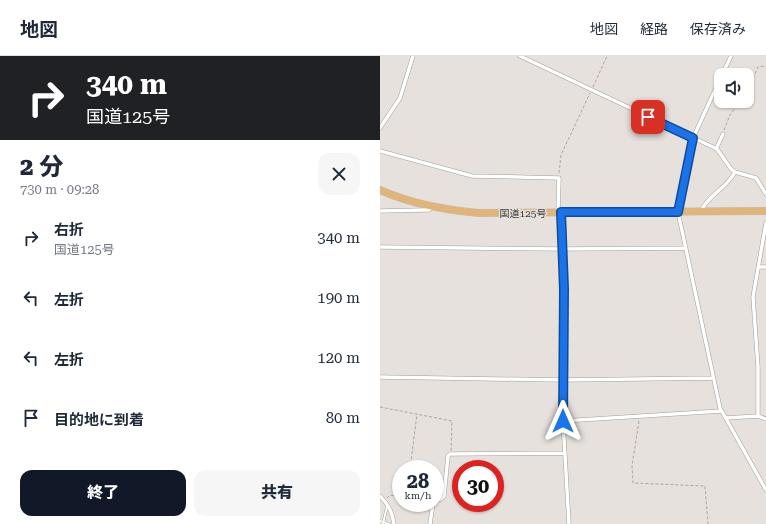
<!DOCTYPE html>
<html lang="ja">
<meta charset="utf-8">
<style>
body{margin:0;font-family:"Roboto Serif","Noto Sans JP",serif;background:#f6f6f7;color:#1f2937;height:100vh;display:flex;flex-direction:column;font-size:15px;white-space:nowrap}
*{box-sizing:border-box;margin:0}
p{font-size:13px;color:#747a83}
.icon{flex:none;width:22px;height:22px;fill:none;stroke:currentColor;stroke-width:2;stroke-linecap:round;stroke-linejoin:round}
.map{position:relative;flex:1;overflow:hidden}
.details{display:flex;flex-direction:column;background:#fff;width:380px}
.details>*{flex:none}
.guide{background:#202124;color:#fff;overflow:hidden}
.fabs{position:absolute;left:334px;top:12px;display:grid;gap:8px}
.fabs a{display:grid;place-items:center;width:40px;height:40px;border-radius:8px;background:#fff;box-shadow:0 1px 3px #0004;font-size:20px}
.speed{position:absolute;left:12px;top:404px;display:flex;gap:8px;font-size:20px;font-weight:700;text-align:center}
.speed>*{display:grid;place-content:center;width:52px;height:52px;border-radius:50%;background:#fff;box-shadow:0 1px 3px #0004;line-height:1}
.speed small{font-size:10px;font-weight:400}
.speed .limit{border:6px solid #d22;background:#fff;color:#111}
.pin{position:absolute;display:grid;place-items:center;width:34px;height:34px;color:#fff;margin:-17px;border-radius:8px;box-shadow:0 2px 6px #0006}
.me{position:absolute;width:44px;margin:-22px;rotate:0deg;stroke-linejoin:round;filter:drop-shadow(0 0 3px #0008)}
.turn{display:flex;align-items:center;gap:14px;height:84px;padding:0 20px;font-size:18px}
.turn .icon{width:52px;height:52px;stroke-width:2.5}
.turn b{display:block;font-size:28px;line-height:34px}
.round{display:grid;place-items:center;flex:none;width:42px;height:42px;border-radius:12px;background:#f6f6f7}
.headline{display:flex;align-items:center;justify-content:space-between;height:68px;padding:0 20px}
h1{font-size:24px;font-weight:800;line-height:30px}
.button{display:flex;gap:8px;margin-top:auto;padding:8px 20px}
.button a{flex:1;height:46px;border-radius:12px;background:#111827;color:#fff;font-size:16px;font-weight:800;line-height:46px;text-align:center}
.button a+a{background:#f6f6f7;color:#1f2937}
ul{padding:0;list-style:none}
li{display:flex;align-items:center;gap:12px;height:60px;padding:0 20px}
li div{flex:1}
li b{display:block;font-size:15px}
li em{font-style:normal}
header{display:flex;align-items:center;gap:24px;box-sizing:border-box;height:56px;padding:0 20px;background:#fff;border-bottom:1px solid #e0e1e3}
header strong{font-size:19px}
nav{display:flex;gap:22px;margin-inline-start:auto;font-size:14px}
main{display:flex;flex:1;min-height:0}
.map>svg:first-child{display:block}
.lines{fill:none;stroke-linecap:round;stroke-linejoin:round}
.lane-casing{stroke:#a29e98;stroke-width:3}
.street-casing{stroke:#a29e98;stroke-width:4.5}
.highway-casing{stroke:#c1c0bf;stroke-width:8}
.path{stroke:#aaa6a2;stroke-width:1;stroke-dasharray:3 2;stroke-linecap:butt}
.lane{stroke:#fff;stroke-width:2}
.street{stroke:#fff;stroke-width:3.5}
.highway{stroke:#e1b477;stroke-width:7}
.route-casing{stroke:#114b97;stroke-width:10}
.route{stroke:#1a73e8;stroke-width:7}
.labels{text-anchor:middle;stroke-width:3;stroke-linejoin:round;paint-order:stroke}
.street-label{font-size:10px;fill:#3c3a38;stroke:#e6e1dc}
</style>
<header>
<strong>地図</strong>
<nav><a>地図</a><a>経路</a><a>保存済み</a></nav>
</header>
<main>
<section class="details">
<div class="guide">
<div class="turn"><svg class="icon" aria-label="right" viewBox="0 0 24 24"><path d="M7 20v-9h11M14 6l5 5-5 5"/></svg><div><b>340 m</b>国道125号</div></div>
</div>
<div class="headline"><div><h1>2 分</h1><p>730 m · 09:28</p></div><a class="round"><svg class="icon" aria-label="close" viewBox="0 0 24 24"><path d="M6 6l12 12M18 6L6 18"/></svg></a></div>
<ul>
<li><svg class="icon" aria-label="right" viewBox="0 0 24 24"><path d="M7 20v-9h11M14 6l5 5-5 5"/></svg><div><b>右折</b><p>国道125号</p></div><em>340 m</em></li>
<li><svg class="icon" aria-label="left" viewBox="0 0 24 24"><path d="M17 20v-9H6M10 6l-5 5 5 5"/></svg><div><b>左折</b></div><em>190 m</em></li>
<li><svg class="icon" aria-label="left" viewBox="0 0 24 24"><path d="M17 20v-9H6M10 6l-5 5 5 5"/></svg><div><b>左折</b></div><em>120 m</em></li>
<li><svg class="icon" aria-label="arrive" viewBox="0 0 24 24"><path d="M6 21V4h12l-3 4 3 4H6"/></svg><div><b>目的地に到着</b></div><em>80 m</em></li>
</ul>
<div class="button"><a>終了</a><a>共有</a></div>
</section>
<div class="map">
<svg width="386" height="468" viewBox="0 0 386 468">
<rect width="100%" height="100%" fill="#e6e1dc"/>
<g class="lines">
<defs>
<path id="lane" d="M0 465 9 468
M3 468 7 450"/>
<path id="street" d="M140 0 337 93 351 113 355 116 376 122 386 138
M342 19 351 0
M341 21 313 82 298 156 340 352 386 434
M0 72 20 42 33 0
M336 93 343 78
M0 95 92 120 179 122 178 156
M0 155 43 154H49L51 150
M321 155C328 139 347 132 355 116
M181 156 184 233 183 365 189 468
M0 191 182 193 305 192
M379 211H386
M0 321 183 324 333 322
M378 360V311L373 241 386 167
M346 362 378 360 386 363
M183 365 341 355
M0 440C9 449 12 456 14 468
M55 445 61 443 64 440 68 400 70 398 185 397
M50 468 53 447"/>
<path id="highway" d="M0 134C31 148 65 154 99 157L386 155"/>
</defs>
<use href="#lane" class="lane-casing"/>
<use href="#street" class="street-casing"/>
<use href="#highway" class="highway-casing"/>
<path class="path" d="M213 31 227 0
M367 36 378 11 386 10
M344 74 350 59 360 45
M179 117 181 99 210 37
M0 351 72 365 71 395
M259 365 252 410 253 427 325 430 328 468
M30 413 37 358
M7 442 10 439 21 441"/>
<use href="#lane" class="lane"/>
<use href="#street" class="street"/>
<use href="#highway" class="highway"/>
</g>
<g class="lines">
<defs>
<path id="route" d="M183 365 184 233 181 156H298L313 82 268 61"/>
</defs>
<use href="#route" class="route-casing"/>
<use href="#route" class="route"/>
</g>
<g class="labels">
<g class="street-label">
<text x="143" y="161">国道125号</text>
</g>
</g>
</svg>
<div class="fabs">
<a><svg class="icon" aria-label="sound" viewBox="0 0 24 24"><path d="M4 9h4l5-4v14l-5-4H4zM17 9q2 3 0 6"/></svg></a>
</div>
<div class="speed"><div>28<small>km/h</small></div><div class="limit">30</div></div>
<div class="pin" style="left:268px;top:61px;background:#d93025"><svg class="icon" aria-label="arrive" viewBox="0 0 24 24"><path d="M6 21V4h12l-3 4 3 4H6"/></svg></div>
<svg class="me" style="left:183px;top:365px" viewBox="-20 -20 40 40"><path d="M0-17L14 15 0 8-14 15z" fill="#1a73e8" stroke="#fff" stroke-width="4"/></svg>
</div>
</main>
